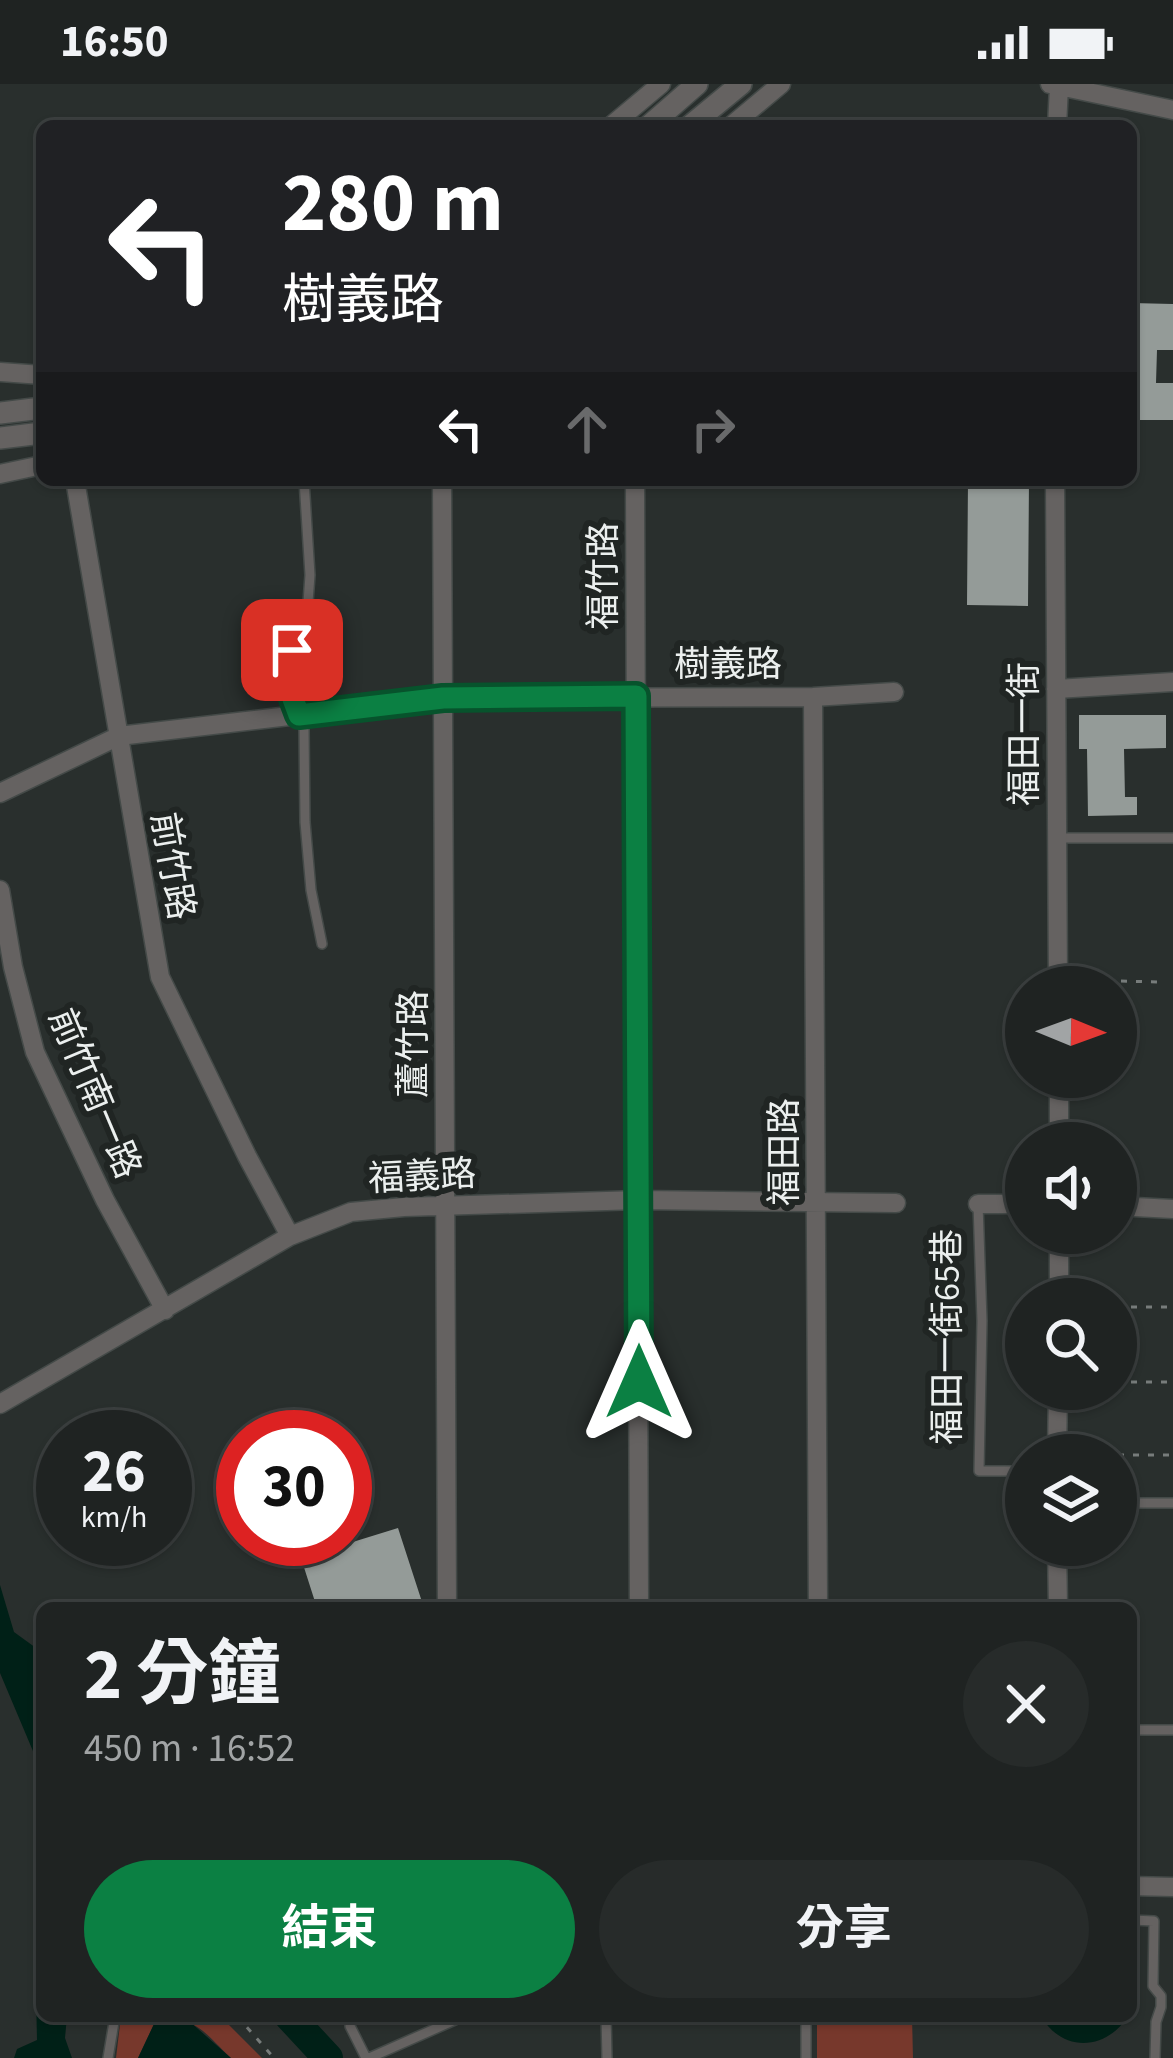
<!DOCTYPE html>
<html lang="zh-TW">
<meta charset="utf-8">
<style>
body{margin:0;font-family:"Source Sans 3","Noto Sans TC",sans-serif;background:#272b2a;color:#f1f3f6;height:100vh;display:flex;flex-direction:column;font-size:45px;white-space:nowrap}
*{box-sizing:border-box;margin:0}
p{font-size:39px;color:#a1a4a5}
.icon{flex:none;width:66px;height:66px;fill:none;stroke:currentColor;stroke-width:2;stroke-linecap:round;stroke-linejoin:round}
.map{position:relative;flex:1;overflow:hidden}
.side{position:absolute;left:36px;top:1518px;width:1101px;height:420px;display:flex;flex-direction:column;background:#1f2322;border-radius:18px;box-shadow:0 3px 9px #0004,0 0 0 3px #3c4040}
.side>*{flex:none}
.guide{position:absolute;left:36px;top:36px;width:1101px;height:366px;border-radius:18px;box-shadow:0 3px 9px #0004,0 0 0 3px #3c4040;background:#202124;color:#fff;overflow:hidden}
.needle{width:78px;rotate:91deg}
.buttons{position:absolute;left:1005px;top:882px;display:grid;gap:24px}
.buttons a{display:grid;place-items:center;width:132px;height:132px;border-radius:50%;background:#1f2322;box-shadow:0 3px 9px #0004,0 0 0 3px #3c4040;font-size:60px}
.speed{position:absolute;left:36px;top:1326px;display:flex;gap:24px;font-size:60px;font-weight:700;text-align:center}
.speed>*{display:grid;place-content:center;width:156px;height:156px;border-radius:50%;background:#1f2322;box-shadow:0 3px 9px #0004,0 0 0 3px #3c4040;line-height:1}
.speed small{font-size:30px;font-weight:400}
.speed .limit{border:18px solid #d22;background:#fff;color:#111}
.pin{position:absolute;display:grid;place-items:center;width:102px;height:102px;color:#fff;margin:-51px;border-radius:24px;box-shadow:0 6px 18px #0006}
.me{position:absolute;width:132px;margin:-66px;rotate:0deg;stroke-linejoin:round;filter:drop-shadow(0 0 9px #0008)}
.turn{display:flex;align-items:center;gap:42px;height:252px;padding:0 48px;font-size:54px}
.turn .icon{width:156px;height:156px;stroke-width:2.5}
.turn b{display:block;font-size:84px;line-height:102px}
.lanes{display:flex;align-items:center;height:114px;padding:0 48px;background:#0003;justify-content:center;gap:60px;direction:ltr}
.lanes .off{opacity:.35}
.round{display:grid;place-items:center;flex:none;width:126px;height:126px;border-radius:63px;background:#272b2a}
.headline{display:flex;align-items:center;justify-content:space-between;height:204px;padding:0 48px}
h1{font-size:72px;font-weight:700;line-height:90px}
.button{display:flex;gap:24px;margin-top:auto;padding:24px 48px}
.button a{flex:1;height:138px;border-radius:72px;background:#0b8043;color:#fff;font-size:48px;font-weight:700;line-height:138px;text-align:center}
.button a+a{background:#272b2a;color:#f1f3f6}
.status{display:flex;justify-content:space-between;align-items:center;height:84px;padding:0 60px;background:#1f2322;direction:ltr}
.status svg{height:33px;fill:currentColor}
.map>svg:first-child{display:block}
.green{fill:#77382c}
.water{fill:#002017}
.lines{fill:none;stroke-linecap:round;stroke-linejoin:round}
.river{stroke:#002017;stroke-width:30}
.building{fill:#949b98}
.service-casing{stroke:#444a48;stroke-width:12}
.minor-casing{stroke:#444a48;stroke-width:21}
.tertiary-casing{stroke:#444a48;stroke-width:24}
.path{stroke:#777c7b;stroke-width:3;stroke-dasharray:6 9;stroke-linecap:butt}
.service{stroke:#656261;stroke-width:9}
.minor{stroke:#656261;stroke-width:18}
.tertiary{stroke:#656261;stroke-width:21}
.route-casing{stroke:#07532c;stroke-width:30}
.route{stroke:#0b8043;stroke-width:21}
.labels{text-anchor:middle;stroke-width:12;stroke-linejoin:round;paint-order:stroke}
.street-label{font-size:36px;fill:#ebefee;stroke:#202523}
</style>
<div class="status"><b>16:50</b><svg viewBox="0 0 49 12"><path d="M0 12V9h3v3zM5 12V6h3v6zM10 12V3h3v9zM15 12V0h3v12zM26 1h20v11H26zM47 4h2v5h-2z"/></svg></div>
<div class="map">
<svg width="1173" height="1974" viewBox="0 0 1173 1974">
<rect width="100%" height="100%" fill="#292f2d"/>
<path class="green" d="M121 1932H220L262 1974H231C202 1947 196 1930 154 1940L138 1974H116Z
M817 1932H912L913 1974H817Z"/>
<path class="water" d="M0 1501 14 1548 36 1564 42 1573V1932H67L65 1954 72 1974H14L17 1965 37 1956 34 1818 38 1679 0 1589Z
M1041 1932H1128C1106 1967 1062 1969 1041 1932Z
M164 1935 189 1937 231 1974H138L154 1940Z"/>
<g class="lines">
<path class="river" d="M289 1932 328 1974"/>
</g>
<path class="building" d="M1131 219 1173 220V266H1157L1156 299H1173V336H1131Z
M968 396H1029L1028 522 967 521Z
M1079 631H1166V664L1124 665 1125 713H1137V731L1088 732 1087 665H1079Z
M398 1444 423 1521 415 1524H317L301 1474Z"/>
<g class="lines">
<defs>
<path id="service" d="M304 396 310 491 307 532 292 566 293 615 304 644 305 738 311 806 322 860
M1057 754H1173
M978 1120 982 1237 979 1387H1026
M1116 1419H1173
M1131 1646H1173
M1131 1836 1154 1837 1153 1902 1161 1912V1923L1156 1938 1155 1974
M606 1932 607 1974
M350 1942 366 1974
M108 1974 115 1932
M369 1974 464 1932
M806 1974V1932"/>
<path id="minor" d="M1050 0 1173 26
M611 42 661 0
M731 42 781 0
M1057 42 1059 2
M0 288 42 291
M0 390 42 381
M75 396 160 893 247 1072 290 1152
M442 396 447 1524
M635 396 639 1524
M1055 396 1058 903
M1056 605 1173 598
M813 613 818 1524
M0 709 119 652 443 614 813 613 894 608
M0 806 13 883 35 968 105 1116 165 1226
M1059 993V1059
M978 1120H1026
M1116 1122 1173 1125
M1059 1215V1149
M0 1320 290 1152 351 1128 404 1123 639 1116 896 1119
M1057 1371 1058 1305
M1057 1461 1058 1524
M1131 1802 1173 1803"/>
<path id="tertiary" d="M649 42 697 0
M690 42 741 0
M0 329 42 324
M0 354 42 349"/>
</defs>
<use href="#service" class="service-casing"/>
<use href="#minor" class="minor-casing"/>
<use href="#tertiary" class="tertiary-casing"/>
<path class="path" d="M1076 896 1158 898
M1116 1223H1173
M1116 1298H1173
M1073 1371H1173
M237 1932 274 1974"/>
<use href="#service" class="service"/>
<use href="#minor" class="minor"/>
<use href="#tertiary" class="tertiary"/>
</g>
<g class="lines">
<defs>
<path id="route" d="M292 566 293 615 299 631 443 614 636 612 639 1298"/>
</defs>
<use href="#route" class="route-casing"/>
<use href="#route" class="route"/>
</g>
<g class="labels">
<g class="street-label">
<text transform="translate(602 492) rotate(-90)" y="13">福竹路</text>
<text x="728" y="592">樹義路</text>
<text transform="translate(1023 650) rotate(-90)" y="13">福田一街</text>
<text transform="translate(174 782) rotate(80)" y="13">前竹路</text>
<text transform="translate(412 960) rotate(-90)" y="13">蘆竹路</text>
<text transform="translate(96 1009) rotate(67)" y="13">前竹南一路</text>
<text transform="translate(783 1068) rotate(-90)" y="13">福田路</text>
<text transform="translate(422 1091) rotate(-3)" y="13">福義路</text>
<text transform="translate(946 1253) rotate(-90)" y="13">福田一街65巷</text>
</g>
</g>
</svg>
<div class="buttons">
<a><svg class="needle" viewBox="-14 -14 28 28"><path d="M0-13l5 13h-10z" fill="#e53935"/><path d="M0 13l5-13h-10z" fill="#a1a4a5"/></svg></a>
<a><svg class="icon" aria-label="sound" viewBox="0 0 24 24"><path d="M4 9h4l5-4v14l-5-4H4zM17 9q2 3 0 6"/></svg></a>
<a><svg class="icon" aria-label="search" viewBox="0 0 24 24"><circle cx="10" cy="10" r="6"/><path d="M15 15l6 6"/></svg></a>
<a><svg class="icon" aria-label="layers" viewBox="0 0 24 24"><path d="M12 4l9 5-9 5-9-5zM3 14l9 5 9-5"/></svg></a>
</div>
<div class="speed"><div>26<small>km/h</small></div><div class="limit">30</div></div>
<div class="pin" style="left:292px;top:566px;background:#d93025"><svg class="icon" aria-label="arrive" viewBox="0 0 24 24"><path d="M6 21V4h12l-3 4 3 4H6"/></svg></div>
<svg class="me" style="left:639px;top:1298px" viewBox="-20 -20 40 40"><path d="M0-17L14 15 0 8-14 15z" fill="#0b8043" stroke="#fff" stroke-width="4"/></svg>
<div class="guide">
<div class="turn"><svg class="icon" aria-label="left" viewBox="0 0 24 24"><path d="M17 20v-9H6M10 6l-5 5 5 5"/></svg><div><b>280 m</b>樹義路</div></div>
<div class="lanes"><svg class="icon" aria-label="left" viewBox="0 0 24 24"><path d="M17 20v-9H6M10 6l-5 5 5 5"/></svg><svg class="icon off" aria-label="ahead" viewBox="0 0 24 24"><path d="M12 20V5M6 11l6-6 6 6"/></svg><svg class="icon off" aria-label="right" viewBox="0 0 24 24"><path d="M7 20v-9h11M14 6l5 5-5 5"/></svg></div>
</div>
<section class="side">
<div class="headline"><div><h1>2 分鐘</h1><p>450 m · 16:52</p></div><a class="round"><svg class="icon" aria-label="close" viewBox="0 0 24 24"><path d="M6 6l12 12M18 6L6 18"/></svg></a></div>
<div class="button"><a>結束</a><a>分享</a></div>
</section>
</div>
